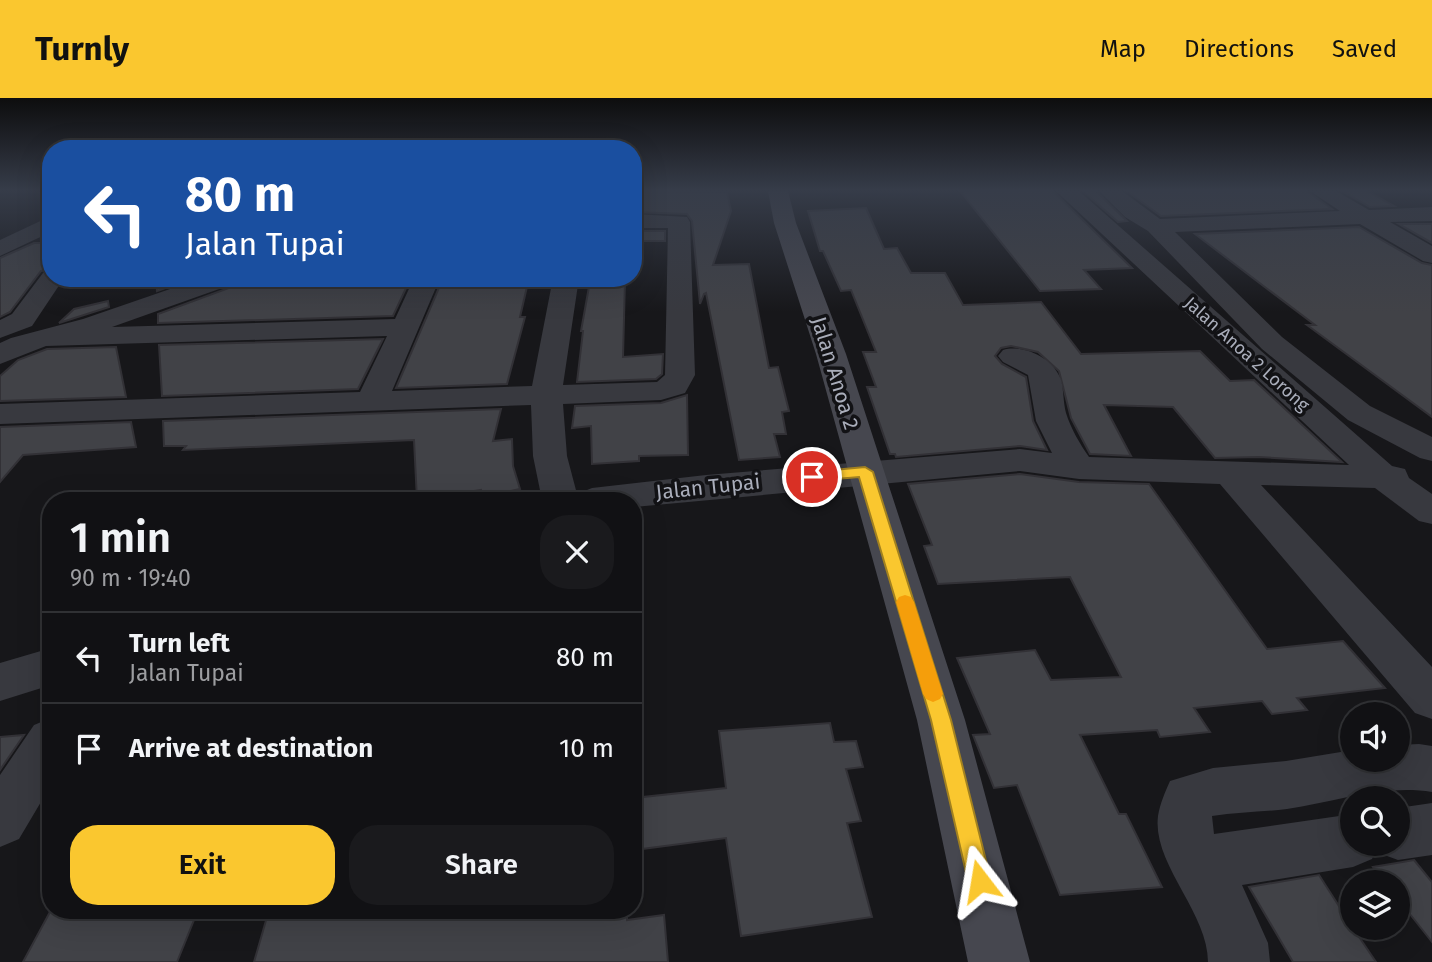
<!DOCTYPE html>
<meta charset="utf-8">
<style>
body{margin:0;font-family:"Fira Sans",sans-serif;background:#1a1a1d;color:#f1f3f6;height:100vh;display:flex;flex-direction:column;font-size:26px;white-space:nowrap}
*{box-sizing:border-box;margin:0}
p{font-size:23px;color:#9c9da0}
.icon{flex:none;width:38px;height:38px;fill:none;stroke:currentColor;stroke-width:2;stroke-linecap:round;stroke-linejoin:round}
.map{position:relative;flex:1;overflow:hidden}
.sheet{position:absolute;left:42px;top:394px;width:600px;height:427px;display:flex;flex-direction:column;background:#111114;border-radius:28px;box-shadow:0 7px 28px #0002,0 0 0 2px #303134}
.sheet>*{flex:none}
.banner{position:absolute;left:42px;top:42px;width:600px;height:147px;border-radius:28px;box-shadow:0 7px 28px #0002,0 0 0 2px #303134;background:#1a4fa0;color:#fff;overflow:hidden}
.buttons{position:absolute;left:1340px;top:604px;display:grid;gap:14px}
.buttons a{display:grid;place-items:center;width:70px;height:70px;border-radius:50%;background:#111114;box-shadow:0 7px 28px #0002,0 0 0 2px #303134;font-size:35px}
.pin{position:absolute;display:grid;place-items:center;width:60px;height:60px;color:#fff;margin:-30px;border:4px solid #fff;border-radius:50%;box-shadow:0 2px 7px #0007}
.me{position:absolute;width:77px;margin:-38px;rotate:346deg;stroke-linejoin:round;filter:drop-shadow(0 0 5px #0008)}
.turn{display:flex;align-items:center;gap:24px;height:147px;padding:0 28px;font-size:32px}
.turn .icon{width:91px;height:91px;stroke-width:2.5}
.turn b{display:block;font-size:49px;line-height:60px}
.round{display:grid;place-items:center;flex:none;width:74px;height:74px;border-radius:28px;background:#1a1a1d}
.head{display:flex;align-items:center;justify-content:space-between;height:119px;padding:0 28px}
h1{font-size:42px;font-weight:600;line-height:52px}
.primary-button{display:flex;gap:14px;margin-top:auto;padding:14px 28px}
.primary-button a{flex:1;height:80px;border-radius:28px;background:#fac72f;color:#111;font-size:28px;font-weight:600;line-height:80px;text-align:center}
.primary-button a+a{background:#1a1a1d;color:#f1f3f6}
ul{padding:0;list-style:none}
li{display:flex;align-items:center;gap:21px;height:91px;padding:0 28px;border-top:2px solid #303134}
li div{flex:1}
li b{display:block;font-size:26px}
li em{font-style:normal}
header{display:flex;align-items:center;gap:42px;box-sizing:border-box;height:98px;padding:0 35px;background:#fac72f;color:#111}
header strong{font-size:33px}
nav{display:flex;gap:38px;margin-inline-start:auto;font-size:24px}
.map>svg:first-child{display:block}
.building{fill:#414247;stroke:#323136;stroke-width:2}
.lines{fill:none;stroke-linecap:round;stroke-linejoin:round}
.street{fill:#38393f;fill-rule:evenodd}
.secondary{fill:#46474f;fill-rule:evenodd}
.route{fill:#fac72f;stroke:#a2811f;stroke-width:2}
.slow{fill:#f59e0b}
.labels{text-anchor:middle;stroke-width:7;stroke-linejoin:round;paint-order:stroke}
.far-street-label{font-size:18px;fill:#a9adba;stroke:#121215}
.street-label{font-size:21px;fill:#a9adba;stroke:#121215}
</style>
<header>
<strong>Turnly</strong>
<nav><a>Map</a><a>Directions</a><a>Saved</a></nav>
</header>
<div class="map">
<svg width="1432" height="864" viewBox="0 0 1432 864">
<rect width="100%" height="100%" fill="#17171a"/>
<path class="building" d="M634 93 727 94 731 113 713 167 749 166 769 270 778 269 789 313 782 314 786 336H774L780 359 739 362 706 195 704 196 700 206 692 123 687 116 634 114Z
M960 93H1053L1132 170 1084 172 1101 191 1040 193Z
M1083 93H1096L1127 123 1118 124Z
M1127 93H1307L1332 111 1161 118Z
M1342 93H1367L1394 108 1370 109Z
M866 110 884 151 897 150 911 175H945L963 207 1041 204 1081 256 1200 253 1230 283 1254 282 1342 364 1259 359 1215 360 1173 309 1104 307 1131 358 1090 356 1071 320 1059 273 1038 254 1011 248 1001 250 995 258 1002 266 1026 279 1033 323 1047 352 1020 348 896 359 895 356H890L867 289H876L863 254H876L851 192 841 193 823 153H820L808 113Z
M1399 126H1432V145Z
M1359 129 1422 165 1432 167V319L1307 227H1315L1195 136Z
M634 133H665V143H634Z
M34 145H51V171L41 173 10 214 0 219V160Z
M156 180H193L157 193Z
M241 180H277L271 188 408 186 393 218 158 225V216L237 187Z
M489 180H529L520 219H525L507 286 396 290 441 185Z
M625 182 623 259 663 256 662 276 656 281 577 284 583 233H581L590 183Z
M108 203 109 209 59 225 74 211Z
M383 241 358 291 162 298 159 247Z
M116 249 126 299 0 303V278L18 262 47 251Z
M687 297 688 357 639 358V363L592 366 591 328 572 330 575 308 661 305Z
M501 311 493 343 512 341 513 368 520 391 482 399 481 392 417 402 414 342 183 352 186 348H164L163 323Z
M131 324 136 349 23 357 0 384V329Z
M1020 376 1079 384 1149 386 1267 551 1343 543 1385 590 1297 600 1307 612 1272 616 1262 603 1194 610 1210 634 1160 639 1157 632 1080 637 1119 716H1126L1162 789 1060 797 1017 687 994 690 973 637 990 636 957 560 1035 552 1051 582 1121 579 1070 479 938 486 924 448 932 447 908 386Z
M830 625 834 644 856 643 863 669 846 671 861 723 847 725 872 819 741 838 726 740 634 752V700L726 690 719 633Z
M24 637 0 672V639Z
M1414 762 1432 784V844L1398 801V784H1385L1373 769Z
M1319 777 1353 830 1376 864H1293L1249 789Z
M51 812H198L177 864H23Z
M269 812H627V822L664 817 668 864H254Z"/>
<g class="lines">
<path class="street" d="M1056 93H1079L1392 368 1405 371 1409 380 1432 396V426L1419 423 1375 390 1261 387 1432 569V621L1415 615 1220 386 1079 381 1020 373 634 409V402H542L533 358 531 307 0 326V306L360 294 387 238 46 248 0 266V245L11 240 83 221 202 180H239L236 185 112 229 395 221 414 180H440L392 293 532 288 553 180H579L563 287 657 284 665 277 668 130H634V116L687 119 690 124 695 277 685 295 661 302 563 306 567 358 577 396 592 390 706 377 1020 351 1052 355 1036 323 1028 277 1003 264 998 258 1003 252C1024 246 1054 260 1061 282 1064 293 1063 304 1066 315 1071 331 1080 346 1089 359L1349 367Z
M1099 93H1122L1160 121 1340 113 1310 93H1336L1369 112 1432 109V123L1390 124 1432 148V165L1423 163 1360 126 1175 134 1282 239 1370 308 1432 339V363L1420 360 1348 322 1262 251 1148 133 1125 119Z
M51 118V134L0 158V142Z
M51 173V180H64L32 228 0 240V222L12 216 43 175Z
M51 550V587L0 603V565Z
M51 620V687L19 741 0 749V677L34 627Z
M1419 646 1432 648V694C1384 686 1335 704 1287 711 1262 714 1237 714 1212 718L1214 736 1353 716V746H1398V710L1432 705V757L1398 762 1379 755 1377 750 1372 761 1353 769 1242 787 1268 845 1270 864H1208C1208 814 1152 766 1158 718 1160 706 1165 694 1170 683L1213 670 1286 663 1353 652V662H1398V647Z"/>
<path class="secondary" d="M768 93H788L796 125 846 256 965 622 1030 864H968L917 622 816 256 774 125Z"/>
</g>
<linearGradient id="sky" x2="0" y2="1"><stop stop-color="#0d0d0e"/><stop offset="0.43" stop-color="#363c49"/><stop offset="1" stop-color="#363c49" stop-opacity="0"/></linearGradient>
<rect width="1432" height="214" fill="url(#sky)"/>
<path class="route" d="M865 369 873 374 951 622 991 783 988 791 980 795 971 791 968 783 931 622 859 379 812 383 805 379 812 374Z"/>
<path class="slow" d="M905 497 911 499 914 504 943 596 940 601 933 604 926 601 923 596 896 504 899 499Z"/>
<g class="labels">
<g class="far-street-label">
<text transform="translate(1247 256) rotate(42)" y="6">Jalan Anoa 2 Lorong</text>
</g>
<g class="street-label">
<text transform="translate(835 275) rotate(73)" y="7">Jalan Anoa 2</text>
<text transform="translate(708 389) rotate(-6)" y="7">Jalan Tupai</text>
</g>
</g>
</svg>
<div class="buttons">
<a><svg class="icon" aria-label="sound" viewBox="0 0 24 24"><path d="M4 9h4l5-4v14l-5-4H4zM17 9q2 3 0 6"/></svg></a>
<a><svg class="icon" aria-label="search" viewBox="0 0 24 24"><circle cx="10" cy="10" r="6"/><path d="M15 15l6 6"/></svg></a>
<a><svg class="icon" aria-label="layers" viewBox="0 0 24 24"><path d="M12 4l9 5-9 5-9-5zM3 14l9 5 9-5"/></svg></a>
</div>
<div class="pin" style="left:812px;top:379px;background:#d93025"><svg class="icon" aria-label="arrive" viewBox="0 0 24 24"><path d="M6 21V4h12l-3 4 3 4H6"/></svg></div>
<svg class="me" style="left:980px;top:783px" viewBox="-20 -20 40 40"><path d="M0-17L14 15 0 8-14 15z" fill="#fac72f" stroke="#fff" stroke-width="4"/></svg>
<div class="banner">
<div class="turn"><svg class="icon" aria-label="left" viewBox="0 0 24 24"><path d="M17 20v-9H6M10 6l-5 5 5 5"/></svg><div><b>80 m</b>Jalan Tupai</div></div>
</div>
<section class="sheet">
<div class="head"><div><h1>1 min</h1><p>90 m · 19:40</p></div><a class="round"><svg class="icon" aria-label="close" viewBox="0 0 24 24"><path d="M6 6l12 12M18 6L6 18"/></svg></a></div>
<ul>
<li><svg class="icon" aria-label="left" viewBox="0 0 24 24"><path d="M17 20v-9H6M10 6l-5 5 5 5"/></svg><div><b>Turn left</b><p>Jalan Tupai</p></div><em>80 m</em></li>
<li><svg class="icon" aria-label="arrive" viewBox="0 0 24 24"><path d="M6 21V4h12l-3 4 3 4H6"/></svg><div><b>Arrive at destination</b></div><em>10 m</em></li>
</ul>
<div class="primary-button"><a>Exit</a><a>Share</a></div>
</section>
</div>
